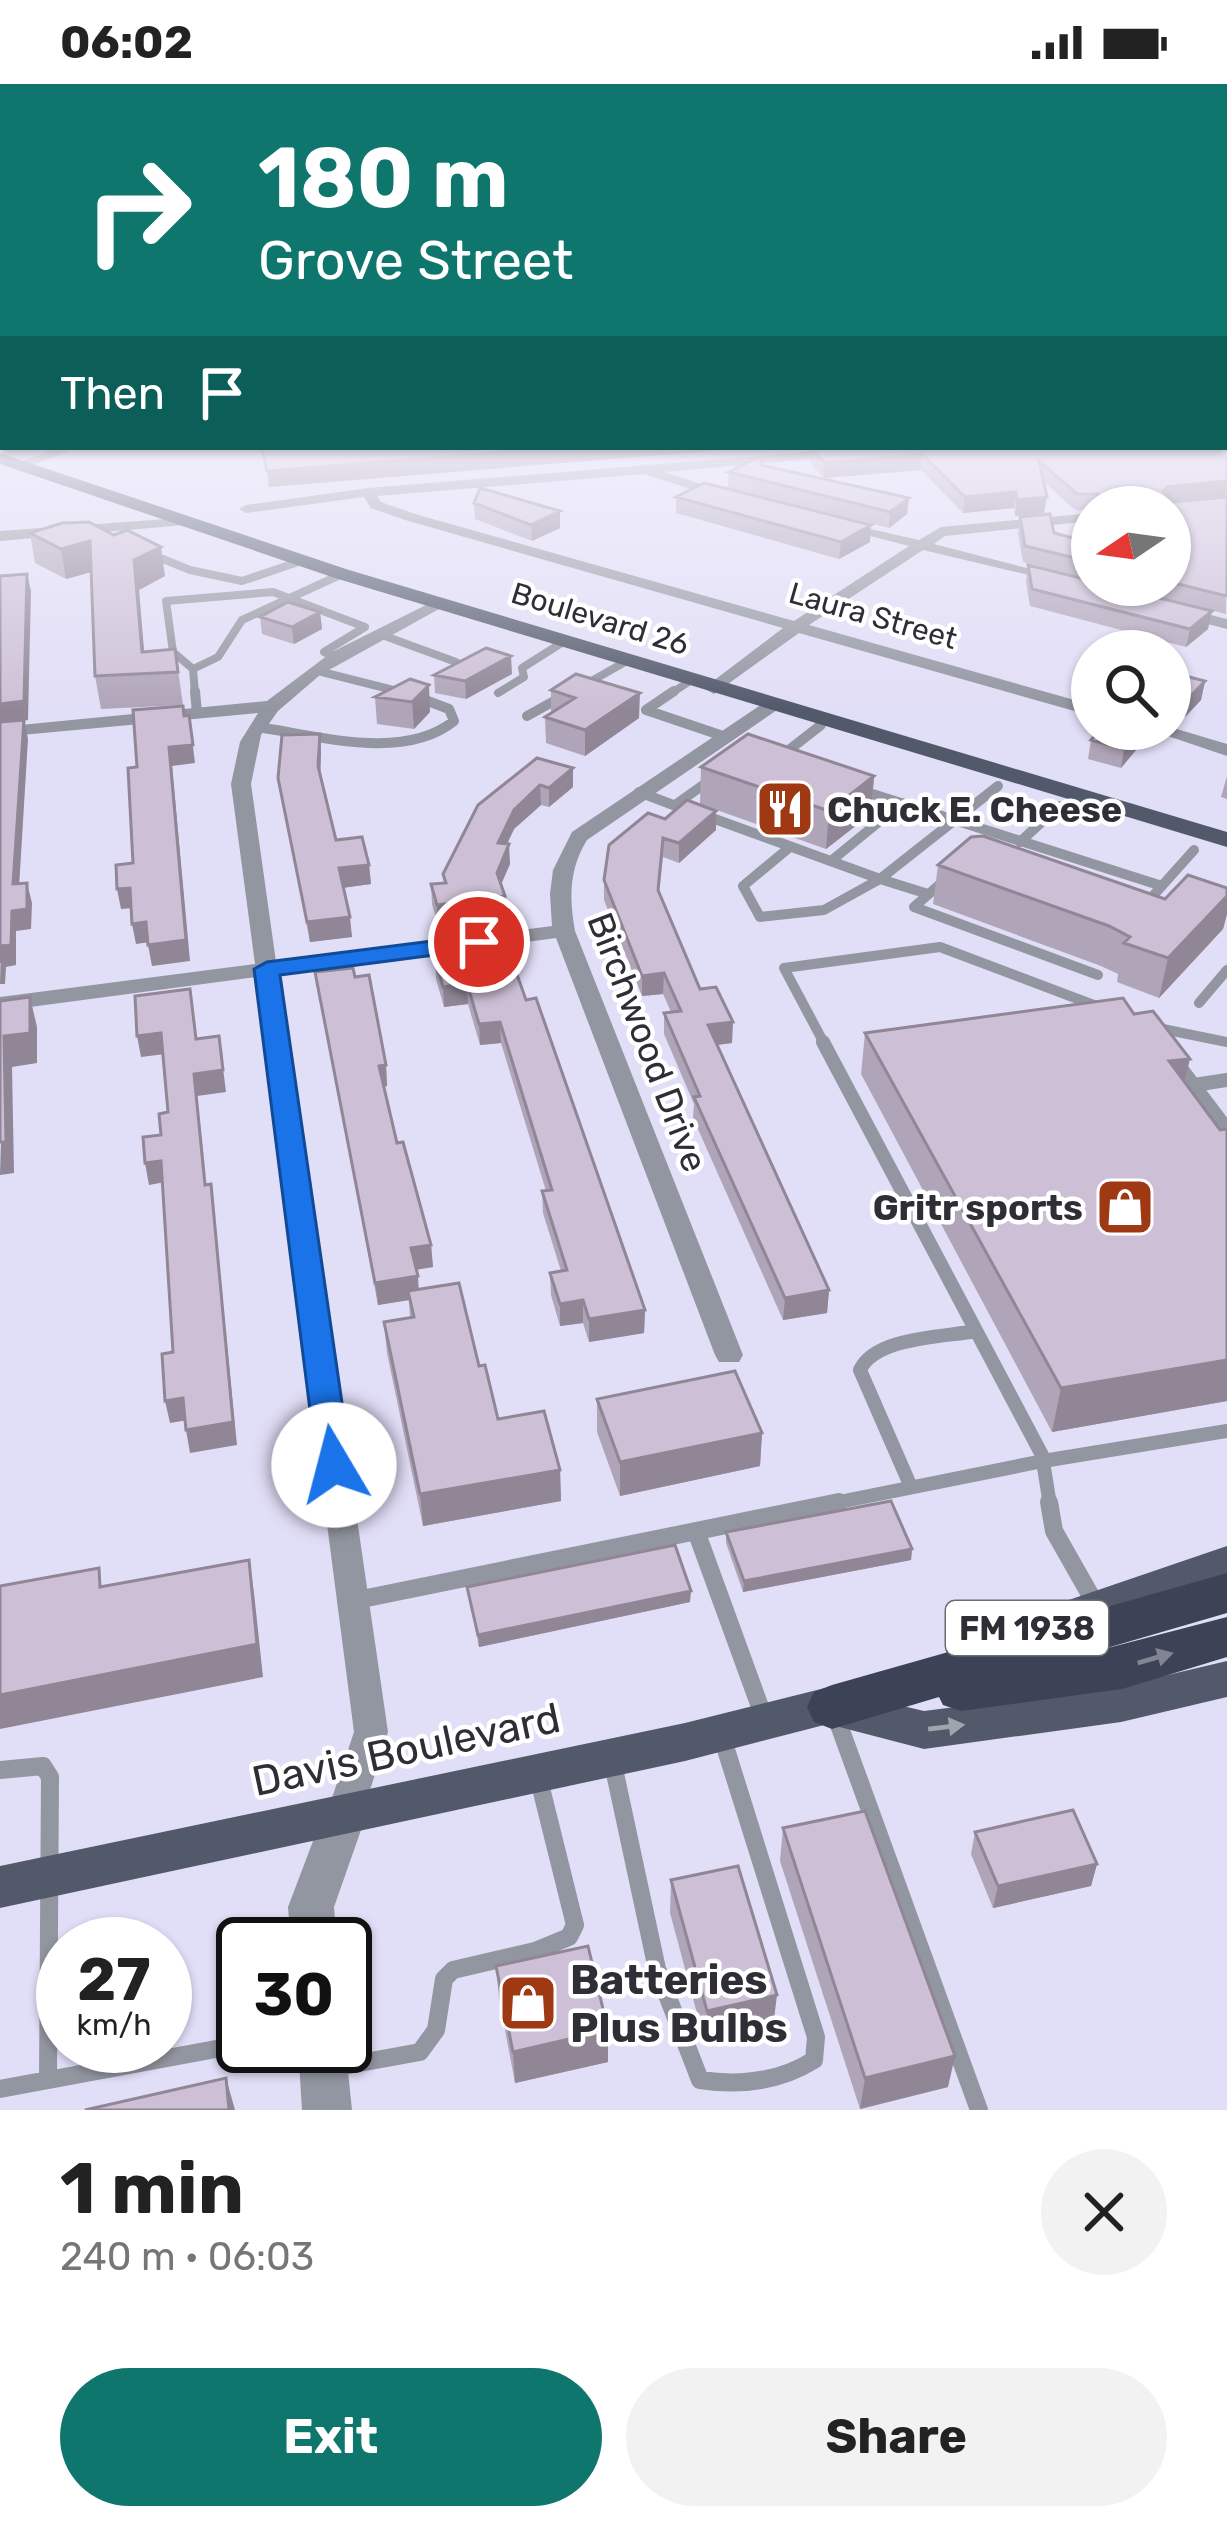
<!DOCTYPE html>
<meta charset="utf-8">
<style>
body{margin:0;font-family:Rubik,sans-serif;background:#f2f2f2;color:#222;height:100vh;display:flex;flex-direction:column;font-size:45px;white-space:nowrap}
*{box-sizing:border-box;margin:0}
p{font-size:39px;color:#767676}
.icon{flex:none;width:66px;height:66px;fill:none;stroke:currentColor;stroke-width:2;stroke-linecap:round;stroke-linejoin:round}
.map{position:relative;height:2026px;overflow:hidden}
.drawer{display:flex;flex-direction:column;background:#fff;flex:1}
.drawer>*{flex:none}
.guide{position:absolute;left:0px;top:0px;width:1227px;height:366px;box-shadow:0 3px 9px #0004;background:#0f766e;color:#fff;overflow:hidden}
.needle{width:78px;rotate:257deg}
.fabs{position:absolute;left:1071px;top:402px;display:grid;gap:24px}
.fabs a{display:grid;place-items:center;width:120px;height:120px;border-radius:50%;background:#fff;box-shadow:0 3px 9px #0004;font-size:60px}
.speed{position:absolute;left:36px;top:1833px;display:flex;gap:24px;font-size:60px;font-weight:700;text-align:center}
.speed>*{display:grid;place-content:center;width:156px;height:156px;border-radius:50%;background:#fff;box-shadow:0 3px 9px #0004;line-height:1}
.speed small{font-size:30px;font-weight:400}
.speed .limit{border:6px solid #111;border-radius:18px;background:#fff;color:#111}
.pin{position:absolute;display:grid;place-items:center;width:102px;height:102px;color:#fff;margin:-51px;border:6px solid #fff;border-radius:50%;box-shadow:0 3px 12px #0007}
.me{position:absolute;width:132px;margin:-66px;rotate:352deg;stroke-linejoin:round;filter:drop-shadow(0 0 9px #0008)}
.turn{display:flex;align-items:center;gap:42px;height:252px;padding:0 60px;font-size:54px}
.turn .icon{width:156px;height:156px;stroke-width:2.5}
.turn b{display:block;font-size:84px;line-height:102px}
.then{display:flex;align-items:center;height:114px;padding:0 60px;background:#0003;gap:24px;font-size:45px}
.round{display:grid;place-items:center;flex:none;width:126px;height:126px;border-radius:63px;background:#f2f2f2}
.summary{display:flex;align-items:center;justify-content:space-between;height:204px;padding:0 60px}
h1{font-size:72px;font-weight:700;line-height:90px}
.cta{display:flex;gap:24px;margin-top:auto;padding:24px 60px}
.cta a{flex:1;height:138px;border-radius:72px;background:#0f766e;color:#fff;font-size:48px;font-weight:700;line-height:138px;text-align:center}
.cta a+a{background:#f2f2f2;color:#222}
.status{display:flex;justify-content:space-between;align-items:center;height:84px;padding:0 60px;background:#fff;direction:ltr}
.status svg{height:33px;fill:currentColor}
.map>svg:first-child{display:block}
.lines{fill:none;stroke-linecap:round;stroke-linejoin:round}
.service-far3{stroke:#9296a0;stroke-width:8}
.service-far2{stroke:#9296a0;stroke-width:10}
.service-far1{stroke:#9296a0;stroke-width:14}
.service{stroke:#9296a0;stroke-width:18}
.minor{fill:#9296a0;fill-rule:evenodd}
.tertiary{fill:#9296a0;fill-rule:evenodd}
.primary{fill:#52596a;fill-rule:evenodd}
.motorway{fill:#3c4356;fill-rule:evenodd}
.wall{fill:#b0a5b8}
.shaded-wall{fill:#908696}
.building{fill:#cdc0d6;stroke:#908696;stroke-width:3}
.oneway{fill:#808591}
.oneway2{fill:#a0a4ad}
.route{fill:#1a73e8;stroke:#114b97;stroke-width:3}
.labels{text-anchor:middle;stroke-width:9;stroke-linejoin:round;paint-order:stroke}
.far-street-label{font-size:30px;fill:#2f2e37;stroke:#fff}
.shield{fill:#fff;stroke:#6d6d73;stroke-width:3}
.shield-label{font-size:33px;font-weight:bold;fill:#2f2e37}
.poi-label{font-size:36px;font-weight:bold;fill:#2f2e37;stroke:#fff;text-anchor:start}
.street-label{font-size:36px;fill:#2f2e37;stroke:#fff}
.near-street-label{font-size:42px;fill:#2f2e37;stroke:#fff}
.near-poi-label{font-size:42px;font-weight:bold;fill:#2f2e37;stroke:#fff;text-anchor:start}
</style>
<div class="status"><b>06:02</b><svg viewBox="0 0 49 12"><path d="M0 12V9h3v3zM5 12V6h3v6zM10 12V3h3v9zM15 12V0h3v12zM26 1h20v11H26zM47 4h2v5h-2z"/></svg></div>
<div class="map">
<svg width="1227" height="2026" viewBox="0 0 1227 2026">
<rect width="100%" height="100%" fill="#e1def7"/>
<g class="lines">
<path class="service-far3" d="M148 469 190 486 242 497 301 477
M382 551 456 578
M193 585 218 573 242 536 342 490
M318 587 409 610
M581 603 625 578
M498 609 524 593 522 584 563 558
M195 610 193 585 173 568 166 517 273 508 365 543 324 568 338 574
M670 610 690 597"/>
<path class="service-far2" d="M195 607 197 629
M674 607 646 626 723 652
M527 632 563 612
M257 643C316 651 403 678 454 637L449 625 401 607
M780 673 821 641
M860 706 1162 802
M639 708 681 724
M675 721 713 694
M701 730 880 795 998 702
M1020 758 1059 722
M790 763 743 802 760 833 824 826 880 795 928 810
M831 777 902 719
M947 794 914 823 1098 891
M1143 823 1194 766
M1199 919 1227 886
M1158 944 1227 958
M825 961 784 884 940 863 1099 923"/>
<path class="service-far1" d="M823 958 1042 1371 1050 1421
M1177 979 1227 1045
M1194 1001 1227 996
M911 1403 860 1286C875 1253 944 1253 976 1247
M824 1421 1043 1377 1227 1347"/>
<path class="service" d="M1049 1418 1054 1447 1096 1521
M696 1447 763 1631
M357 1516 839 1418
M835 1630 979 2026
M613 1680 657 1885 700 1996C740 2002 779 1998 814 1976L816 1953 723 1656
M0 1686 43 1682 50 1693 48 1996
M332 1984 420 1968 436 1946 444 1895 453 1886 535 1867 569 1853 575 1841 539 1696
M0 2005 243 1960"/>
<path class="minor" d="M59 363H79L25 384 13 381Z
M843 365 848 366V372L664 388 730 409 732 412 725 416 644 390 377 412 381 418 415 430 794 537 909 462 835 443V437L919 456 941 443 1092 429V437L945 452 934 460 1062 493V499L923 466 809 541 1092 621V632L799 549 714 610 705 605 708 601 783 544 405 436 371 424 364 413 246 429 239 425 246 421 368 404Z
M180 434 185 435V441L0 457V447Z
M434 517 448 520 320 591 278 627 261 651 251 700 276 878 552 842 550 810 553 786 572 748 765 618H777V626L587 756C569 785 569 814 575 847L743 1271 739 1278H719L715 1271 556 854 278 891 388 1648 363 1729 357 1740 345 1745 333 1740 327 1729 354 1648 256 893 0 927V913L255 880 231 700 240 658 258 629 0 653V643L267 617 332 568Z
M1183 524 1227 535V545L1177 532V526Z
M1170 643 1227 660V672L1147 645Z"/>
<path class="tertiary" d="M345 1709 361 1715 367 1729 334 1823 337 1860H291L288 1823 329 1715Z
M345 1959 352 2026H302L298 1962Z"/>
<path class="primary" d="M0 369 349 486 1227 748V763L335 494 0 380Z
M1227 1462V1494L966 1585 952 1580 946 1568 952 1556Z
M1227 1577V1613L1121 1638 924 1665 828 1640 685 1677 0 1824V1782L685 1639 849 1598 864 1603 869 1614 924 1627 1121 1602Z"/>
<path class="motorway" d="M1227 1489V1529L1100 1566 1227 1533V1573L1122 1605 961 1627 943 1621 939 1613 832 1645 814 1638 807 1623 814 1608 832 1601Z"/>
</g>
<path class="wall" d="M1227 342 1226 530 1112 501H1170V423H1092V426H1075L1044 398V429L1015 432 1014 424 963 429 921 386 824 394 811 380 812 365 1224 363Z
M729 388 909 414 907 430 889 444 728 404Z
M676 413 870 458 839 475 676 429Z
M474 419 560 444 532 457 475 435Z
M1020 433 1054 449 1092 459V496L1023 478 1018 449Z
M30 449 165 492 139 506 144 568 175 565 183 621 101 625 95 592 91 488 66 495 35 479Z
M1028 481 1208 545 1186 563 1030 522 1026 498Z
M320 528 322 545 294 560 262 550 260 533Z
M1170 588 1205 597 1201 616 1185 633 1170 629Z
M512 590 466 615 435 609 434 591Z
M410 595 430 628 414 645 377 640 375 613Z
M551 606 639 634 585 672 546 659 545 633 551 629Z
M1091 656 1136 666 1121 684 1088 675Z
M321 668 320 692 336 756 369 781 371 800 343 804 352 853 310 858 278 694Z
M537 674 573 703 549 723 541 721 514 745 507 760 510 780 501 801 505 812 506 832 438 841 432 820 431 800 444 799 443 790Z
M701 683 874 692 871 730 826 765 700 720Z
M1227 692V715L1221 713Z
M665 735 716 746 679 779 663 773 659 809 700 905 732 959 717 961 829 1206 827 1229 783 1236 693 1034 694 1020 664 950V929L671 928 663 910 642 912 604 816V796Z
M938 781 1165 815 1227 804V830L1223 845 1159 914 1117 898 1118 890 1101 882 933 820Z
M435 875 526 916 645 1226 644 1249 589 1258 583 1239 560 1242 551 1211 550 1189 561 1187 543 1129 542 1107H546L501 959 480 961 468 920 444 923 436 895Z
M315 888 386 981 387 1002 384 1003 397 1059 431 1161 433 1183 416 1186 419 1206 479 1282 498 1335 560 1386 561 1417 423 1442 387 1269 384 1238 410 1234 409 1216 378 1221Z
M865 949 1184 998 1220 1046 1227 1045V1317L1052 1348 861 990Z
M597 1315 762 1349 760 1382 620 1412 597 1348Z
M726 1448 912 1465 911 1476 743 1508 726 1459Z
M467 1503 690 1518 479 1563Z
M783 1744 948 2003 860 2025 780 1777Z
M975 1748 1097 1780 1091 1802 993 1824 971 1770Z
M671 1796 773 1943 705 1959 670 1829Z
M496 1882 608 1946V1978L515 1999 499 1914Z"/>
<path class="shaded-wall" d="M570 363H761L269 403 267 387Z
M922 370 921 386 824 394 825 379Z
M1227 397V413L1161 423 1163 407 1167 403Z
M1016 408 1014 424 963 429 965 413Z
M1047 413 1044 429 1015 432 1017 416Z
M909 414 907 430 889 444 890 428Z
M560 427V444L532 457 531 441Z
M871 441 870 458 839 475 841 458Z
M90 457 95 487 66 495 61 465Z
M161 463 165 492 139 506 146 590 142 568 134 476Z
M27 490 31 507 28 636 0 639V620Z
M1212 527 1208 545 1186 563 1190 545Z
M320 528 322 545 294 560 292 543Z
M511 572 512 590 466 615 465 597Z
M1205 597 1201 616 1185 633 1188 615Z
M429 601 430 628 414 645 412 618Z
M640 609 639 634 585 672V646Z
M189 631 195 679 172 682 190 877 152 882 148 861 169 663Z
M24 636 28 655 18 820 13 800Z
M1139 648 1136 666 1121 684 1124 665Z
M320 650 321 668 320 701 318 682Z
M573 684V703L549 723V704Z
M874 692 871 730 826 765 829 727Z
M540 701 541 721 514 745 498 779V759L514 726Z
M716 727V746L679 779V759Z
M509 760 510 780 497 809V789Z
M369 781 371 800 341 804 339 784Z
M27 799 32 819 31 845 16 847V881L6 883 5 900H0L1 862 12 827Z
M130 804 133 824 121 825 117 805Z
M505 812 506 832 438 841 437 821Z
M1227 812V830L1223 845 1159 914 1168 874Z
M350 833 352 853 310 858 307 838Z
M146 838 150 858 136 860 132 840Z
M664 889 663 910 642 912V892Z
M467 899 468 920 444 923 443 903Z
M30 913 37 943V979L12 983 14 1089 0 1091 4 952Z
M500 938 501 959 480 961 479 940Z
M733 938 732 959 707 962 708 941Z
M161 949 165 970 141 973 137 952Z
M219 952 226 1008 197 1012 209 1123 194 990Z
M1190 975 1180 1016 1169 977Z
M386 981 387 1002 381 1003 379 982Z
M161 1077 165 1098 149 1101 145 1079Z
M211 1100 237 1361 190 1369 186 1346Z
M431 1161 433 1183 413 1186 411 1164Z
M418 1192 419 1214 408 1207 409 1216 378 1221 375 1199Z
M829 1206 827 1229 783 1236 785 1214Z
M583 1216V1239L560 1242V1220Z
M645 1226 644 1249 589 1258V1235Z
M1227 1276V1317L1052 1348 1061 1304Z
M183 1314 188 1336 170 1339 165 1317Z
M762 1349 760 1382 620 1412V1378Z
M560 1386 561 1417 423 1442 420 1410Z
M912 1465 911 1476 743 1508 744 1497Z
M249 1476 254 1509 263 1593 0 1645V1611Z
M691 1507 690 1518 479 1563 478 1551Z
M1097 1780 1091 1802 993 1824 998 1802Z
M777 1911 773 1943 705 1959 707 1927Z
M608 1946V1978L515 1999 513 1968Z
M955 1972 948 2003 860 2025 865 1994Z
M226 1994 235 2026H229Z"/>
<path class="building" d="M1224 342H1227V397L1167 403 1163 407 1173 418 1227 413V512L1170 498V423H1097L1099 421 1098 410H1077L1039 377 1047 413 1017 416 1016 408 965 413 922 370 825 379 812 365 835 363H1224Z
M262 363H570L267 387Z
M761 372V381L909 414 890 428 729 388Z
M704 399 871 441 841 458 676 413Z
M480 404 560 427 531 441 474 419Z
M1050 430 1054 449 1092 459V478L1025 462 1020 433Z
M89 438 114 451 127 446 161 463 134 476 142 568 175 565 178 588 95 592 90 457 61 465 30 449 62 439Z
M1028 481 1092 497V501H1107L1212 527 1190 545 1032 505Z
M27 490 24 617 0 620V492Z
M288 518 320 528 292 543 260 533Z
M486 564 511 572 465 597 434 591Z
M1170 588 1205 597 1188 615 1170 610Z
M576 590 640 609 585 646 545 633 575 614 551 606Z
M410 595 429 601 412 618 375 613Z
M183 622 184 632 189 631 193 661 169 663 186 856 148 861 146 838 132 840 130 804 117 805 116 781 133 779 128 684 137 683 133 626Z
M24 636 13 800 27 799V825L12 827 11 861 1 862 0 879V638Z
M1101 645H1129L1139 648 1124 665 1091 656Z
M320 650 318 682 336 756 362 753 369 781 339 784 350 833 307 838 278 694 282 651Z
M748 650 874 692 829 727 701 683Z
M537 674 573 684 549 704 540 701 514 726 498 759 509 760 497 789 505 812 437 821 431 800 446 799 443 790 478 721Z
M687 716 716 727 679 759 663 754 658 806 700 905 716 903 733 938 708 941 829 1206 785 1214 694 1013 700 1012 664 929 681 927 664 889 642 892 604 796 609 761 648 729 665 735Z
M983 752 1165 815 1188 791 1227 804V812L1168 874 1124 859 1130 853 1109 842 938 781 971 753Z
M508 865 526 916 536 914 645 1226 589 1235 583 1216 560 1220 550 1189 567 1186 542 1107 552 1106 500 938 479 940 467 899 443 903 435 875Z
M353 884 355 893 369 891 386 981 379 982 397 1059 403 1058 431 1161 411 1164 418 1192 375 1199 315 888Z
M190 905 196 955 219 952 223 986 194 990 205 1101 211 1100 233 1338 186 1346 183 1314 165 1317 162 1270 173 1268 161 1077 145 1079 143 1053 161 1051 159 1030 168 1028 161 949 137 952 135 912Z
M30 913V949L4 952 6 1058H0V917Z
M1123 914 1134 930 1153 927 1190 975 1169 977 1220 1046 1227 1045V1276L1061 1304 865 949Z
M459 1199 479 1282 485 1281 498 1335 544 1327 560 1386 420 1410 384 1238 414 1233 408 1207Z
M735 1287 762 1349 620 1378 597 1315Z
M891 1417 912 1465 744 1497 726 1448Z
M675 1461 691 1507 478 1551 467 1503Z
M249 1476 257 1560 0 1611V1502L99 1484 100 1503Z
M1073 1726 1097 1780 998 1802 975 1748Z
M865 1727 955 1972 865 1994 783 1744Z
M738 1782 777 1911 707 1927 671 1796Z
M588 1862 608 1946 513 1968 496 1882Z
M226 1994 229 2026H85Z"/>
<defs><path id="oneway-solid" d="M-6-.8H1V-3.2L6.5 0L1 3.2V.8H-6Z" transform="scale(3)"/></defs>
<use class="oneway" href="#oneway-solid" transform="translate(1155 1574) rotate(-16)"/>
<use class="oneway2" href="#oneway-solid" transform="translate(946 1643) rotate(-7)"/>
<linearGradient id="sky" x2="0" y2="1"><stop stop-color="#83baed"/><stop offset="0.55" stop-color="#f2f0fb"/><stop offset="1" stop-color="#f2f0fb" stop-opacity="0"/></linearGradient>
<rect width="1227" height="626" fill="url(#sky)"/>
<path class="route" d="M479 851 491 858 488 864 280 891 351 1381 346 1390 334 1394 322 1390 317 1381 254 885 267 878Z"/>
<defs>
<symbol id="restaurant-square" viewBox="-11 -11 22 22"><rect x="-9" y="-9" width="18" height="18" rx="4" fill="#9f3914" stroke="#fff"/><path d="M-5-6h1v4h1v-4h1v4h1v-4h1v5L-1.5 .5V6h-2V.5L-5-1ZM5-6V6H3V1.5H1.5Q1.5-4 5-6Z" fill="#fff"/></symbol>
<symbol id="shop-square" viewBox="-11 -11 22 22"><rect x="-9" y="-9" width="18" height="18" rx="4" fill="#9f3914" stroke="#fff"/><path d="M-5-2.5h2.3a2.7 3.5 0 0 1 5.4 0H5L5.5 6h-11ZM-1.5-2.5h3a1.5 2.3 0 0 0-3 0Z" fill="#fff"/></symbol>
</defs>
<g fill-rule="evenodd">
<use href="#restaurant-square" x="752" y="692" width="66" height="66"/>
<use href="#shop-square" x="1092" y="1090" width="66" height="66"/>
<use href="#shop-square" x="495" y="1886" width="66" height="66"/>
</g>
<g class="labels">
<g class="far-street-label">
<text transform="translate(873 532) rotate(16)" y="10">Laura Street</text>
<text transform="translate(600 535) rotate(17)" y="10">Boulevard 26</text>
</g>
<rect class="shield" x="946" y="1517" width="162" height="54" rx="9"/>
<g class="shield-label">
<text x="1027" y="1556">FM 1938</text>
</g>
<g class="poi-label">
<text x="827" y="738">Chuck E. Cheese</text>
<text x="1083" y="1136" text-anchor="end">Gritr sports</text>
</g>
<g class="street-label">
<text transform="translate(648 958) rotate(69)" y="13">Birchwood Drive</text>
</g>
<g class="near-street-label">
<text transform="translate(406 1665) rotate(-12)" y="15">Davis Boulevard</text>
</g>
<g class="near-poi-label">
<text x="570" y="1910">Batteries<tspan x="570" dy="48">Plus Bulbs</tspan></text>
</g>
</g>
</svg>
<div class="fabs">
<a><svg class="needle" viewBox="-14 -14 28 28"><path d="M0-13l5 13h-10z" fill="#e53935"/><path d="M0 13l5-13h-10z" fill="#767676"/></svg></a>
<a><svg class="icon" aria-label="search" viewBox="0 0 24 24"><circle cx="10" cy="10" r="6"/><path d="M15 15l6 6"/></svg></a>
</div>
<div class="speed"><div>27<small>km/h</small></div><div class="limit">30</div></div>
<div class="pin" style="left:479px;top:858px;background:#d93025"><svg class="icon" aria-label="arrive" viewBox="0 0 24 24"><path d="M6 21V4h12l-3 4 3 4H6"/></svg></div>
<svg class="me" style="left:334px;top:1381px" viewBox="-20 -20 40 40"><circle r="19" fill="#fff"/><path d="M0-13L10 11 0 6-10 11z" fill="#1a73e8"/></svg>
<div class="guide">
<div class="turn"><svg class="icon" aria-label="right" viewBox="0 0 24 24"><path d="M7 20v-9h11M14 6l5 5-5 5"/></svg><div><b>180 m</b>Grove Street</div></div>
<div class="then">Then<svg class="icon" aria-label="arrive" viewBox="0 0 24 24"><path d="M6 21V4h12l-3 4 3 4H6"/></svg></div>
</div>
</div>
<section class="drawer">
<div class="summary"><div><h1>1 min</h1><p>240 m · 06:03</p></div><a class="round"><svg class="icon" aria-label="close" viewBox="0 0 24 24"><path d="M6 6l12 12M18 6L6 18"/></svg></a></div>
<div class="cta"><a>Exit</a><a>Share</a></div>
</section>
